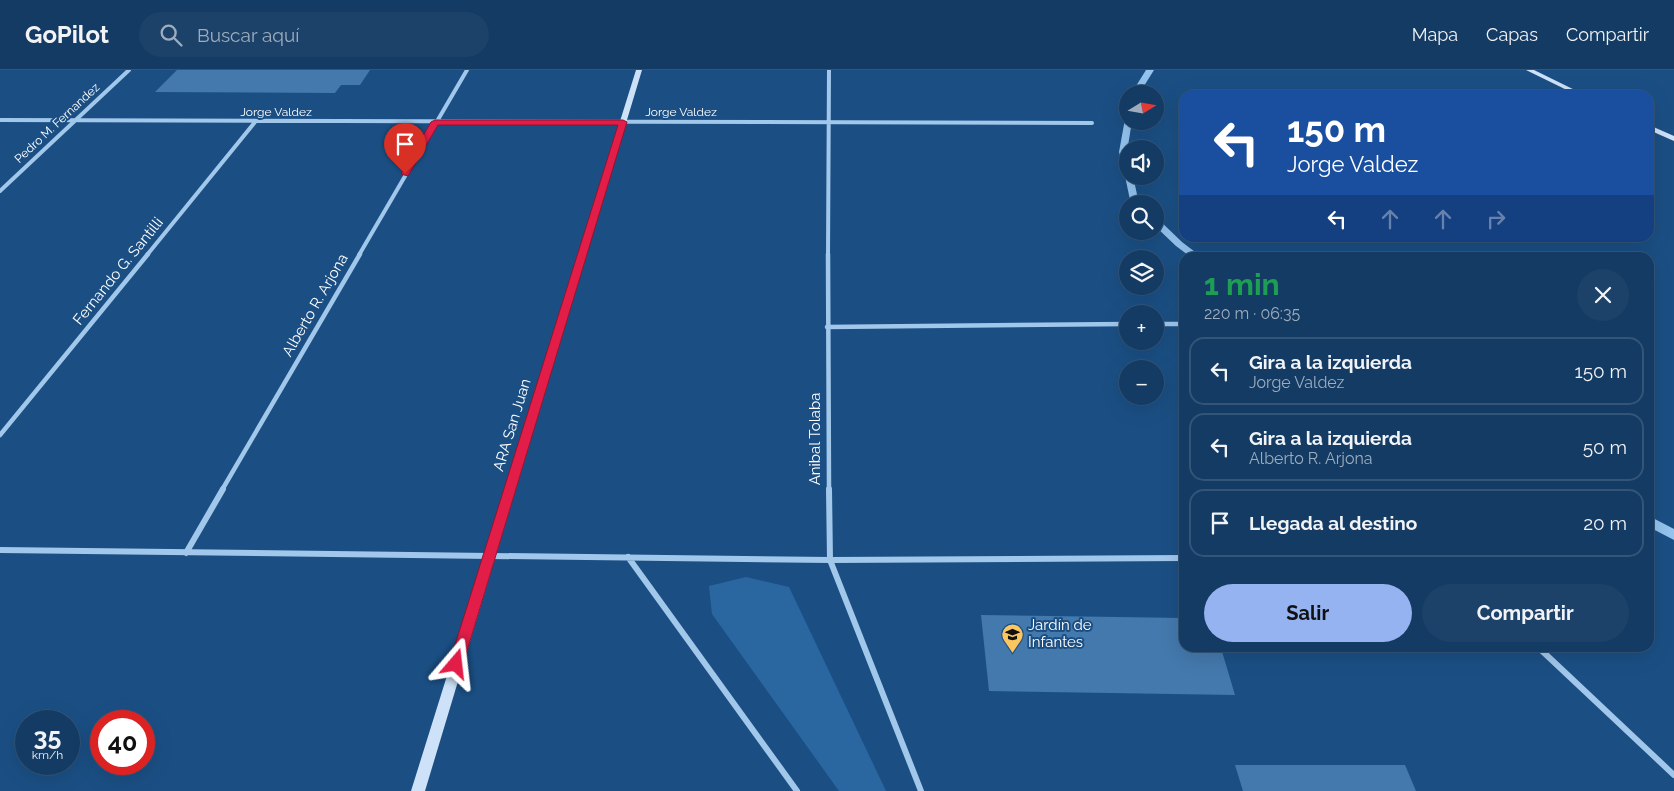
<!DOCTYPE html>
<html lang="es">
<meta charset="utf-8">
<style>
body{margin:0;font-family:Raleway,sans-serif;background:#1d4269;color:#f1f3f6;height:100vh;display:flex;flex-direction:column;font-size:19px;white-space:nowrap}
*{box-sizing:border-box;margin:0}
p{font-size:16px;color:#9dadbe}
.icon{flex:none;width:28px;height:28px;fill:none;stroke:currentColor;stroke-width:2;stroke-linecap:round;stroke-linejoin:round}
.map{position:relative;flex:1;overflow:hidden}
.sheet{position:absolute;left:1179px;top:182px;width:475px;height:400px;display:flex;flex-direction:column;background:#143b63;border-radius:15px;box-shadow:0 5px 20px #0002,0 0 0 1px #335578}
.sheet>*{flex:none}
.top-card{position:absolute;left:1179px;top:20px;width:475px;height:152px;border-radius:15px;box-shadow:0 5px 20px #0002,0 0 0 1px #335578;background:#1a4fa0;color:#fff;overflow:hidden}
.needle{width:32px;rotate:79deg}
.buttons{position:absolute;left:1119px;top:15px;display:grid;gap:10px}
.buttons a{display:grid;place-items:center;width:45px;height:45px;border-radius:50%;background:#143b63;box-shadow:0 5px 20px #0002,0 0 0 1px #335578;font-size:25px}
.speed{position:absolute;left:15px;top:640px;display:flex;gap:10px;font-size:25px;font-weight:700;text-align:center}
.speed>*{display:grid;place-content:center;width:65px;height:65px;border-radius:50%;background:#143b63;box-shadow:0 5px 20px #0002,0 0 0 1px #335578;line-height:1}
.speed small{font-size:12px;font-weight:400}
.speed .limit{border:8px solid #d22;background:#fff;color:#111}
.pin{position:absolute;display:grid;place-items:center;width:42px;height:42px;color:#fff;margin:-51px -21px;border-radius:50% 50% 50% 0;rotate:-45deg;box-shadow:0 0 5px #0007}
.pin .icon{rotate:45deg}
.me{position:absolute;width:55px;margin:-28px;rotate:17deg;stroke-linejoin:round;filter:drop-shadow(0 0 4px #0008)}
.turn{display:flex;align-items:center;gap:18px;height:105px;padding:0 25px;font-size:22px}
.turn .icon{width:65px;height:65px;stroke-width:2.5}
.turn b{display:block;font-size:35px;line-height:42px}
.lanes{display:flex;align-items:center;height:48px;padding:0 25px;background:#0003;justify-content:center;gap:25px;direction:ltr}
.lanes .off{opacity:.35}
.round{display:grid;place-items:center;flex:none;width:52px;height:52px;border-radius:26px;background:#1d4269}
.headline{display:flex;align-items:center;justify-content:space-between;height:85px;padding:0 25px}
h1{font-size:30px;font-weight:700;line-height:38px;color:#1e9e55}
.primary-button{display:flex;gap:10px;margin-top:auto;padding:10px 25px}
.primary-button a{flex:1;height:58px;border-radius:30px;background:#95b2f1;color:#111;font-size:20px;font-weight:700;line-height:58px;text-align:center}
.primary-button a+a{background:#1d4269;color:#f1f3f6}
ul{padding:0;list-style:none}
li{display:flex;align-items:center;gap:15px;height:68px;margin:0 10px 8px;padding:0 15px;border:2px solid #335578;border-radius:15px}
li div{flex:1}
li b{display:block;font-size:19px}
li em{font-style:normal}
header{display:flex;align-items:center;gap:30px;box-sizing:border-box;height:70px;padding:0 25px;background:#143b63;border-bottom:1px solid #335578}
header strong{font-size:24px}
nav{display:flex;gap:28px;margin-inline-start:auto;font-size:18px}
.search{width:350px;height:45px;background:#1d4269;display:flex;align-items:center;gap:12px;box-sizing:border-box;padding:0 18px;border-radius:28px;color:#9dadbe;font-size:19px}
.map>svg:first-child{display:block}
.green{fill:#2a67a1}
.lines{fill:none;stroke-linecap:round;stroke-linejoin:round}
.stream{fill:#94c3ed;fill-rule:evenodd}
.building{fill:#4479ad}
.street-far2{stroke:#a1c7eb;stroke-width:4}
.street-far1{stroke:#a1c7eb;stroke-width:4.5}
.street{stroke:#a1c7eb;stroke-width:6}
.secondary{fill:#cde2f8;fill-rule:evenodd}
.route{fill:#e11d48;stroke:#92132f}
.labels{text-anchor:middle;stroke-width:4;stroke-linejoin:round;paint-order:stroke}
.far-street-label{font-size:12px;fill:#fff;stroke:#1b4f84}
.street-label{font-size:15px;fill:#fff;stroke:#1b4f84}
.poi-label{font-size:15px;fill:#fff;stroke:#1b4f84;text-anchor:start}
</style>
<header>
<strong>GoPilot</strong>
<div class="search"><svg class="icon" aria-label="search" viewBox="0 0 24 24"><circle cx="10" cy="10" r="6"/><path d="M15 15l6 6"/></svg>Buscar aquí</div>
<nav><a>Mapa</a><a>Capas</a><a>Compartir</a></nav>
</header>
<div class="map">
<svg width="1674" height="721" viewBox="0 0 1674 721">
<rect width="100%" height="100%" fill="#1b4f84"/>
<path class="green" d="M746 507 789 517 886 721H839L712 544 709 516Z"/>
<g class="lines">
<path class="stream" d="M1146 0H1154L1139 24H1131Z
M1125 49 1132 51 1127 82 1128 103 1124 101 1119 82Z
M1128 104V106H1133L1138 129 1142 134H1133L1130 130 1125 106Z
M1155 148 1158 149 1182 172 1203 188H1192L1176 176 1155 156Z
M1649 446 1674 459V470L1649 457Z"/>
</g>
<path class="building" d="M177 0H370L360 15H341L335 23 155 22Z
M981 545 1184 548V578H1221L1235 625 989 621Z
M1235 695H1405L1416 721H1243Z"/>
<g class="lines">
<path class="street-far2" d="M0 50 1092 53
M0 121 129 0
M147 185 255 52
M359 185 467 0
M828 185 829 0"/>
<path class="street-far1" d="M828 184 829 420
M1155 254H1184
M827 257 1128 254
M0 365 148 184
M222 420 360 184"/>
<path class="street" d="M829 419 830 490 921 721
M0 480 830 490 1184 488
M186 483 223 419
M628 487 797 721
M1539 578 1674 705"/>
<path class="secondary" d="M636 0H642L425 721H411Z
M1526 0H1534L1585 25H1577Z
M1649 55 1674 66V71L1649 60Z"/>
</g>
<path class="route" d="M623 50 627 52 463 594 461 599 456 601 451 599 449 594 618 55H438L408 106 401 104 431 52 435 50Z"/>
<defs>
<symbol id="school-pin" viewBox="-11 -11 22 30"><path d="M0 17L-7.5 6A9.5 9.5 0 1 1 7.5 6Z" fill="#fcc55e" stroke="#1b4f84"/><path d="M0-5L7-2L0 1L-7-2ZM-4 1L0 2.5L4 1V4Q0 6-4 4Z" fill="#111"/></symbol>
</defs>
<g fill-rule="evenodd">
<use href="#school-pin" x="1000" y="552" width="25" height="34"/>
</g>
<g class="labels">
<g class="far-street-label">
<text x="276" y="46">Jorge Valdez</text>
<text x="681" y="46">Jorge Valdez</text>
<text transform="translate(57 53) rotate(-43)" y="4">Pedro M. Fernandez</text>
</g>
<g class="street-label">
<text transform="translate(118 201) rotate(-51)" y="5">Fernando G. Santilli</text>
<text transform="translate(315 235) rotate(-60)" y="5">Alberto R. Arjona</text>
<text transform="translate(512 355) rotate(-73)" y="5">ARA San Juan</text>
<text transform="translate(815 369) rotate(-90)" y="5">Anibal Tolaba</text>
</g>
<g class="poi-label">
<text x="1028" y="560">Jardín de<tspan x="1028" dy="17">Infantes</tspan></text>
</g>
</g>
</svg>
<div class="buttons">
<a><svg class="needle" viewBox="-14 -14 28 28"><path d="M0-13l5 13h-10z" fill="#e53935"/><path d="M0 13l5-13h-10z" fill="#9dadbe"/></svg></a>
<a><svg class="icon" aria-label="sound" viewBox="0 0 24 24"><path d="M4 9h4l5-4v14l-5-4H4zM17 9q2 3 0 6"/></svg></a>
<a><svg class="icon" aria-label="search" viewBox="0 0 24 24"><circle cx="10" cy="10" r="6"/><path d="M15 15l6 6"/></svg></a>
<a><svg class="icon" aria-label="layers" viewBox="0 0 24 24"><path d="M12 4l9 5-9 5-9-5zM3 14l9 5 9-5"/></svg></a>
<a>+</a>
<a>−</a>
</div>
<div class="speed"><div>35<small>km/h</small></div><div class="limit">40</div></div>
<div class="pin" style="left:405px;top:104px;background:#d93025"><svg class="icon" aria-label="arrive" viewBox="0 0 24 24"><path d="M6 21V4h12l-3 4 3 4H6"/></svg></div>
<svg class="me" style="left:456px;top:594px" viewBox="-20 -20 40 40"><path d="M0-17L14 15 0 8-14 15z" fill="#e11d48" stroke="#fff" stroke-width="4"/></svg>
<div class="top-card">
<div class="turn"><svg class="icon" aria-label="left" viewBox="0 0 24 24"><path d="M17 20v-9H6M10 6l-5 5 5 5"/></svg><div><b>150 m</b>Jorge Valdez</div></div>
<div class="lanes"><svg class="icon" aria-label="left" viewBox="0 0 24 24"><path d="M17 20v-9H6M10 6l-5 5 5 5"/></svg><svg class="icon off" aria-label="ahead" viewBox="0 0 24 24"><path d="M12 20V5M6 11l6-6 6 6"/></svg><svg class="icon off" aria-label="ahead" viewBox="0 0 24 24"><path d="M12 20V5M6 11l6-6 6 6"/></svg><svg class="icon off" aria-label="right" viewBox="0 0 24 24"><path d="M7 20v-9h11M14 6l5 5-5 5"/></svg></div>
</div>
<section class="sheet">
<div class="headline"><div><h1>1 min</h1><p>220 m · 06:35</p></div><a class="round"><svg class="icon" aria-label="close" viewBox="0 0 24 24"><path d="M6 6l12 12M18 6L6 18"/></svg></a></div>
<ul>
<li><svg class="icon" aria-label="left" viewBox="0 0 24 24"><path d="M17 20v-9H6M10 6l-5 5 5 5"/></svg><div><b>Gira a la izquierda</b><p>Jorge Valdez</p></div><em>150 m</em></li>
<li><svg class="icon" aria-label="left" viewBox="0 0 24 24"><path d="M17 20v-9H6M10 6l-5 5 5 5"/></svg><div><b>Gira a la izquierda</b><p>Alberto R. Arjona</p></div><em>50 m</em></li>
<li><svg class="icon" aria-label="arrive" viewBox="0 0 24 24"><path d="M6 21V4h12l-3 4 3 4H6"/></svg><div><b>Llegada al destino</b></div><em>20 m</em></li>
</ul>
<div class="primary-button"><a>Salir</a><a>Compartir</a></div>
</section>
</div>
